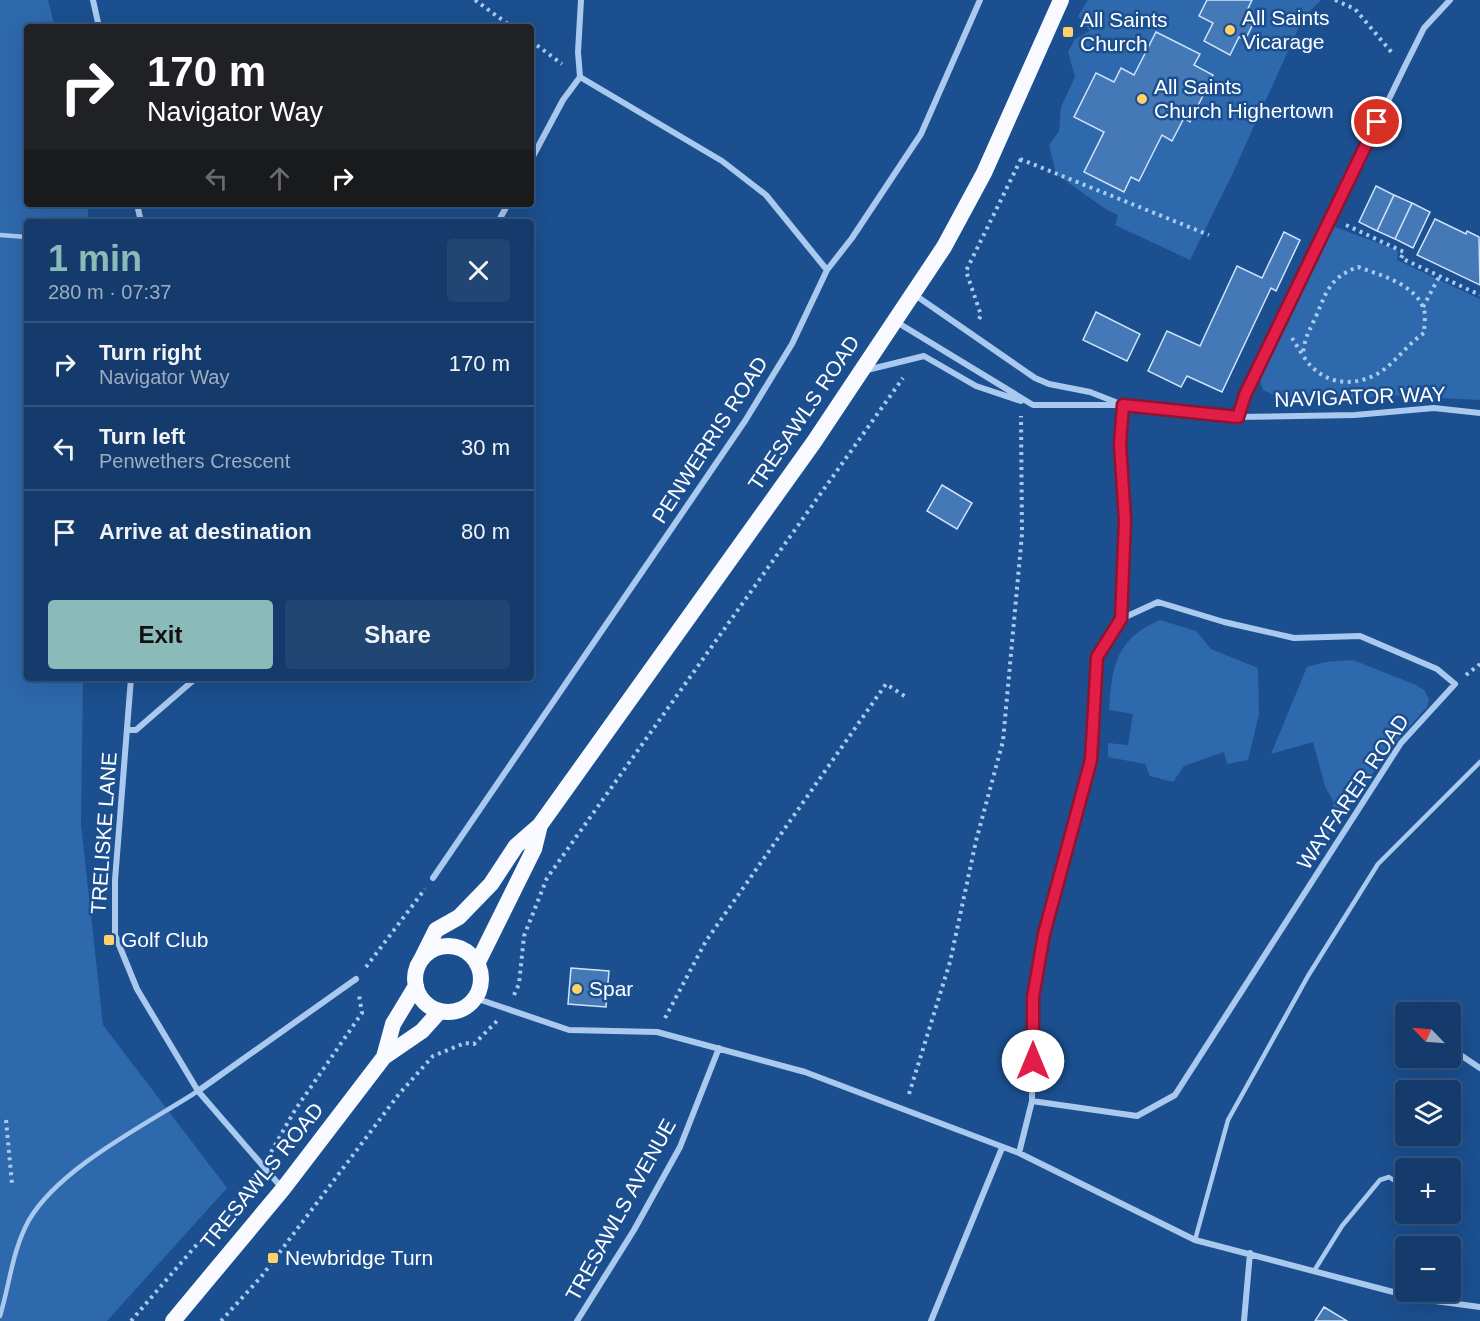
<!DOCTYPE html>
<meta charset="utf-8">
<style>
body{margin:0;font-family:Helvetica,sans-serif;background:#214673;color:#f1f3f6;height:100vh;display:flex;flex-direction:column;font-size:22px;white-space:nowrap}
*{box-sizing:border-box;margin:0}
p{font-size:20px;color:#9dadc1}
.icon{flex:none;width:33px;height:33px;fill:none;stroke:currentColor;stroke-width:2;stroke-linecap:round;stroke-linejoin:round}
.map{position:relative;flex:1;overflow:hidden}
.sheet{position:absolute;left:24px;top:219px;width:510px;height:462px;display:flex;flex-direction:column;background:#143b6b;border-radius:6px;box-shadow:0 6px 24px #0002,0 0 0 2px #33557e}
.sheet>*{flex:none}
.guide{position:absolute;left:24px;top:24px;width:510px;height:183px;border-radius:6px;box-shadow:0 6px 24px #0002,0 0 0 2px #33557e;background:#202124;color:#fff;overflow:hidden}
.needle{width:39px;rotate:295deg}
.tools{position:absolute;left:1395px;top:1002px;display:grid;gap:12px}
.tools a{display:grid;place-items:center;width:66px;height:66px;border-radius:6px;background:#143b6b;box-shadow:0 6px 24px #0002,0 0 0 2px #33557e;font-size:30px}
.pin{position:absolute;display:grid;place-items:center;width:51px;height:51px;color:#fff;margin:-26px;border:3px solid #fff;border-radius:50%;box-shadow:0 2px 6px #0007}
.me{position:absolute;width:66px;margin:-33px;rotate:0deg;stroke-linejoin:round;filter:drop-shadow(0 0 4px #0008)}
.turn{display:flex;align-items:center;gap:21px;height:126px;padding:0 24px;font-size:27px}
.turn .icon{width:78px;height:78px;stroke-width:2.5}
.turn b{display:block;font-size:42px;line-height:51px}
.lanes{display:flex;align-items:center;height:57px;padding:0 24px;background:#0003;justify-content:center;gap:30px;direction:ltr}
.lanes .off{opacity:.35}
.round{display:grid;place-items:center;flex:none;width:63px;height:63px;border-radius:6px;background:#214673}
.head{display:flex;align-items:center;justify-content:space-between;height:102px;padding:0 24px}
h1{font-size:36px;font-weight:600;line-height:45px;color:#8bbbb9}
.action{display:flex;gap:12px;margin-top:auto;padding:12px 24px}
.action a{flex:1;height:69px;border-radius:6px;background:#8bbbb9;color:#111;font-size:24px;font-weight:600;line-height:69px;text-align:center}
.action a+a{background:#214673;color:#f1f3f6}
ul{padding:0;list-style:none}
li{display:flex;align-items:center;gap:18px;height:84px;padding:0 24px;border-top:2px solid #33557e}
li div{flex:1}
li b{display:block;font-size:22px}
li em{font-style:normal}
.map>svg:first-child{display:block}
.green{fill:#2e69ad}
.building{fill:#4478b7;stroke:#cfe3fa;stroke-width:1.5}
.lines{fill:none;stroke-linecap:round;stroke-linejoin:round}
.path{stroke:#a9c9ee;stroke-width:4;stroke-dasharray:3 4.5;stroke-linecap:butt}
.service{stroke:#a9c9ee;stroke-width:4.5}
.minor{stroke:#a9c9ee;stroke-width:6}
.trunk{stroke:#f8faff;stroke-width:16}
.route-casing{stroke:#92132f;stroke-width:15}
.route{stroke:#e11d48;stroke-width:10}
.poi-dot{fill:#ffd166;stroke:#1b4f8f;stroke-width:2}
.labels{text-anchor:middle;stroke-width:5;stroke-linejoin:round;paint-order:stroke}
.poi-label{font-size:21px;fill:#fff;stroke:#1b4f8f;text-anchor:start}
.street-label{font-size:21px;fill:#fff;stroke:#1b4f8f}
</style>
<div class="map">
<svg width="1480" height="1321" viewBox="0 0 1480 1321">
<rect width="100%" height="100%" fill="#1b4f8f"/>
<path class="green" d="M0 0H48L55 27H27V204H88V222H27V678H83L81 824 103 1025 227 1188 107 1321H0Z
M1088 0H1321L1303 18 1232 175 1190 260 1115 225 1118 215 1107 210 1056 174 1049 145 1059 131 1061 107 1075 77 1068 52 1075 39 1090 31 1078 16Z
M1332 226 1392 248 1398 251 1397 260 1480 299V400L1384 395 1350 401H1327L1276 396 1263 390 1260 380 1262 365 1280 337Z
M1160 620 1196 631 1211 649 1258 668 1259 714 1248 760 1227 764 1224 752 1184 766 1173 782 1150 776 1145 764 1108 757V743L1128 745 1133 714 1109 710C1112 665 1116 639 1160 620Z
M1353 660 1416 685 1424 690 1429 699 1427 707 1394 744 1324 841 1317 837 1323 831 1334 803 1325 786 1313 742 1271 754 1307 667 1325 662Z"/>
<path class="building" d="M1207 0H1252L1246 13 1256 18 1245 40 1239 37 1230 55 1204 41 1213 23 1199 16Z
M1156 32 1200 54 1194 65 1213 75 1190 122 1184 118 1172 141 1162 135 1139 181 1131 177 1124 192 1084 172 1104 132 1074 117 1096 73 1114 82 1121 68 1134 75Z
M1376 186 1394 195 1377 231 1359 222Z
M1394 195 1412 203 1395 239 1377 231Z
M1412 203 1430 212 1413 248 1395 239Z
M1435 219 1466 234 1467 231 1479 237 1480 285 1417 255Z
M1284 232 1300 240 1276 291 1271 288 1222 392 1187 376 1181 387 1148 371 1167 331 1200 346 1237 266 1262 278Z
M1096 312 1140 334 1127 361 1083 340Z
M942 485 972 503 957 529 927 511Z
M571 968 609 971 606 1007 568 1004Z
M1324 1307 1347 1321H1315Z"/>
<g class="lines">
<path class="path" d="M475 0 512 27
M1335 0 1355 9 1393 54
M531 41 562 64
M1020 159 1209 235
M1346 225 1404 252 1401 258 1480 295
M1423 307 1439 277
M979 319 981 315 966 271 1021 159
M1292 338C1298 347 1305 361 1313 368 1333 387 1361 385 1382 371 1397 360 1408 344 1424 333 1424 326 1426 317 1424 310 1416 284 1380 275 1358 267 1331 277 1327 290 1317 314 1310 330 1305 335 1303 354
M1466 675 1480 664
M366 967 425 889
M514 995 519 984 524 936 547 878 903 378
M665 1018 706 941 886 684 906 697
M909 1094 950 962 976 841 1003 741 1022 534 1021 416
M6 1120 12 1184
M271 1152 295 1110 362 1013 359 995
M131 1321 254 1178
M221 1321 261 1277 399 1094 433 1056 465 1043 474 1044 497 1021"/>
<path class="service" d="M0 235 27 237
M1195 1240 1228 1120 1308 976 1378 864 1480 762
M1314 1271 1342 1226 1380 1180 1389 1177 1405 1188
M0 1316C10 1283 12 1251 29 1220 60 1167 147 1124 198 1091"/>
<path class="minor" d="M93 0 99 27
M580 77 722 161 766 195 827 270
M580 77 578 52 581 0
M531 160 563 100 580 77
M137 204 141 222
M498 222 508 204
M915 295 1035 378 1049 384 1090 392 1123 405 1238 417 1355 415 1434 408 1480 413
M895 321 1033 405H1119
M867 370 924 356 976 386 1021 401
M1238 417 1245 395 1406 64 1424 28 1450 0
M131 678 115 880V935L137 989 198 1091 282 1188
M127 730H136L196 678
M433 878 745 421 792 344 827 270 852 238 921 134 980 0
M475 998 569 1030 657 1032 805 1072 1019 1153 1195 1240 1420 1299 1480 1307
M1450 1048 1480 1068
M198 1091 356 979
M1032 1101 1137 1116 1175 1095 1401 743 1455 684 1437 669 1360 636 1294 638 1224 622 1158 602 1121 619
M1019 1153 1032 1101 1033 997 1044 934 1091 760 1097 657 1121 619 1125 496 1120 444 1123 405
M577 1321 634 1230 680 1147 719 1048
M931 1321 1002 1148
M1244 1321 1250 1253"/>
<path class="trunk" d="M415 979a33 33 0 1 1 66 0a33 33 0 1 1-66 0Z
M421 960 436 930 459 917 491 884 516 846 540 825 814 442 944 247 984 173 1061 0
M477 964 534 849 540 825
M384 1057 393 1024 416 986
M173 1321 283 1189 384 1057 422 1031 440 1011"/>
</g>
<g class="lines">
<defs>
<path id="route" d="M1033 1061V997L1044 934 1091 760 1097 657 1121 619 1125 520 1120 444 1123 405 1238 417 1245 395 1377 122"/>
</defs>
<use href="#route" class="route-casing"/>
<use href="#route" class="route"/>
</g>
<g class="poi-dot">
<circle cx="1230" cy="30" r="6"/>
<rect x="1062" y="26" width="12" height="12" rx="3"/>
<circle cx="1142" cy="99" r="6"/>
<rect x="103" y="934" width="12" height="12" rx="3"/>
<circle cx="577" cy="989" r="6"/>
<rect x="267" y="1252" width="12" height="12" rx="3"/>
</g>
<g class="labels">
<g class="poi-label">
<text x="1242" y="25">All Saints<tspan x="1242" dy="24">Vicarage</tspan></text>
<text x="1080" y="27">All Saints<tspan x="1080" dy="24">Church</tspan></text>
<text x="1154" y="94">All Saints<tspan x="1154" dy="24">Church Highertown</tspan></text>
<text x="121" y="947">Golf Club</text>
<text x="589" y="996">Spar</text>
<text x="285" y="1265">Newbridge Turn</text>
</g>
<g class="street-label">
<text transform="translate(1360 397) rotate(-2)" y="7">NAVIGATOR WAY</text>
<text transform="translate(804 413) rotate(-56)" y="7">TRESAWLS ROAD</text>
<text transform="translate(710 440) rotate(-57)" y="7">PENWERRIS ROAD</text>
<text transform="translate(1353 792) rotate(-56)" y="7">WAYFARER ROAD</text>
<text transform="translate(104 833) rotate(-86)" y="7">TRELISKE LANE</text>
<text transform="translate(262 1176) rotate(-51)" y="7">TRESAWLS ROAD</text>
<text transform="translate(621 1210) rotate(-61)" y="7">TRESAWLS AVENUE</text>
</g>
</g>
</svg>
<div class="tools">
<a><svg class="needle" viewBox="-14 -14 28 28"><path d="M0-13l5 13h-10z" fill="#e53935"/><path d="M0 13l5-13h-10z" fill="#9dadc1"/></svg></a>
<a><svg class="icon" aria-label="layers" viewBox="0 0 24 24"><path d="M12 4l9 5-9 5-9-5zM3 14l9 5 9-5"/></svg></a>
<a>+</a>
<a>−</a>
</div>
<div class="pin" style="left:1377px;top:122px;background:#d93025"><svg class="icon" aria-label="arrive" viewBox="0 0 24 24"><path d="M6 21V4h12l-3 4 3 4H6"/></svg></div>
<svg class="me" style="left:1033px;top:1061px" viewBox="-20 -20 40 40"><circle r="19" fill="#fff"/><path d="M0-13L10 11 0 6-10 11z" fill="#e11d48"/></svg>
<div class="guide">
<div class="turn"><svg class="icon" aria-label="right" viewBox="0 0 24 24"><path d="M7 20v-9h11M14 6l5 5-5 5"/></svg><div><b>170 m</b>Navigator Way</div></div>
<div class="lanes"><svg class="icon off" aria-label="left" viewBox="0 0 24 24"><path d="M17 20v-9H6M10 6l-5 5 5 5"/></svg><svg class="icon off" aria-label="ahead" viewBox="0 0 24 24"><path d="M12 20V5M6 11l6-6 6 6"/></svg><svg class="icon" aria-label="right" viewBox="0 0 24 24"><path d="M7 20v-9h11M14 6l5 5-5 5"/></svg></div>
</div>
<section class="sheet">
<div class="head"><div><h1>1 min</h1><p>280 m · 07:37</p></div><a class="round"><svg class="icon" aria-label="close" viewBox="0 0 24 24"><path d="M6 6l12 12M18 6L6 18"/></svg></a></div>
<ul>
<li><svg class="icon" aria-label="right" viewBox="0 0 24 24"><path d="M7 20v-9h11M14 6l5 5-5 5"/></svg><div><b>Turn right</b><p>Navigator Way</p></div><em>170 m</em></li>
<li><svg class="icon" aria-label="left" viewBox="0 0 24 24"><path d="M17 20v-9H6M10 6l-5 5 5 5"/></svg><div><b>Turn left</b><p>Penwethers Crescent</p></div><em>30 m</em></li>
<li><svg class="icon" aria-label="arrive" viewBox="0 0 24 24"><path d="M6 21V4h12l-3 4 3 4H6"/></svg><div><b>Arrive at destination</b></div><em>80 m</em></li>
</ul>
<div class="action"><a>Exit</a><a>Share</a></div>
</section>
</div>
